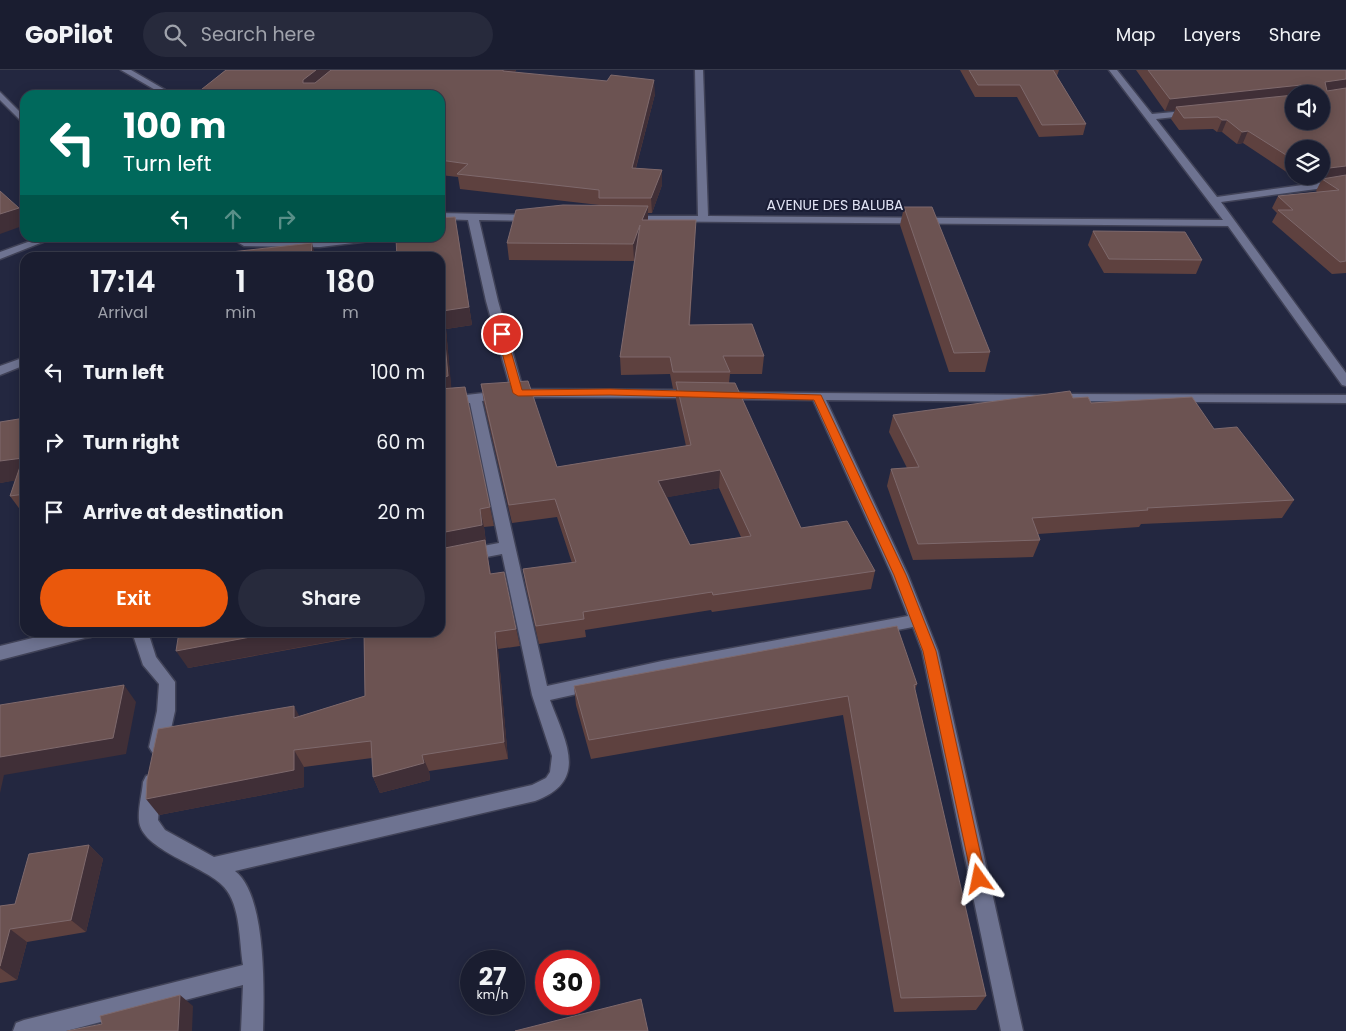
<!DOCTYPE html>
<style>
body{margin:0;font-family:Poppins,sans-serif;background:#272a3c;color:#f1f3f6;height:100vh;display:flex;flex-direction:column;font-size:19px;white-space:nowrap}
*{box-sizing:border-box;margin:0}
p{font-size:16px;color:#9fa2ab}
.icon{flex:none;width:28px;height:28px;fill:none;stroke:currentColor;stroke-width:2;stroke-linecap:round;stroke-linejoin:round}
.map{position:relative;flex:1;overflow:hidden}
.side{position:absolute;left:20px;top:182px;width:425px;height:385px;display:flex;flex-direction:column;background:#1a1d30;border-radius:15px;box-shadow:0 2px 12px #0003,0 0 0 1px #383b4c}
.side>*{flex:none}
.top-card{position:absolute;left:20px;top:20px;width:425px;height:152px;border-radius:15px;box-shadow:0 2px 12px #0003,0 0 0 1px #383b4c;background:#00695c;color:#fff;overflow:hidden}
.tools{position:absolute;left:1285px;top:15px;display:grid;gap:10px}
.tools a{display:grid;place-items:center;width:45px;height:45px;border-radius:50%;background:#1a1d30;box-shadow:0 2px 12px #0003,0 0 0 1px #383b4c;font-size:25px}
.speed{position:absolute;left:460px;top:880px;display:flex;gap:10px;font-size:25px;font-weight:700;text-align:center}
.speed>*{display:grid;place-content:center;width:65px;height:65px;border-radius:50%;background:#1a1d30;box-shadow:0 2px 12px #0003,0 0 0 1px #383b4c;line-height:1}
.speed small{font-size:12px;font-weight:400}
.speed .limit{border:8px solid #d22;background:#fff;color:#111}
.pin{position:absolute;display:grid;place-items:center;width:42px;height:42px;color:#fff;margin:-21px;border:2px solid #fff;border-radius:50%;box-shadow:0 1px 5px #0007}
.me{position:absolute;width:55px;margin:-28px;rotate:348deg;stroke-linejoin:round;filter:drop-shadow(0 0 4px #0008)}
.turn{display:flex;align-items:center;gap:18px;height:105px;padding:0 20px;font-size:22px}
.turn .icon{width:65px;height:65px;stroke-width:2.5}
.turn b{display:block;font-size:35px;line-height:42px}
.lanes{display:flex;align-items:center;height:48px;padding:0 20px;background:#0003;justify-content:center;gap:25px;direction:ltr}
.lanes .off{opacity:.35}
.eta{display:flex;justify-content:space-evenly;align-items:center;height:85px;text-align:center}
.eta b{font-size:30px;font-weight:600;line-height:35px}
.button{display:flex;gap:10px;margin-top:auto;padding:10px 20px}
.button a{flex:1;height:58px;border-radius:30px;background:#ea580c;color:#fff;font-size:20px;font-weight:600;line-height:58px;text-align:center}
.button a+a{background:#272a3c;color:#f1f3f6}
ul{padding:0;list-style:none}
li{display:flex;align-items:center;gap:15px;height:70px;padding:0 20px}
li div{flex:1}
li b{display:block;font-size:19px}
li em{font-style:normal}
header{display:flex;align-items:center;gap:30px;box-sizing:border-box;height:70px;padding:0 25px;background:#1a1d30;border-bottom:1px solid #383b4c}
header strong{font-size:24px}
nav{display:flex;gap:28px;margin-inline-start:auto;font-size:18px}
.search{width:350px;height:45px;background:#272a3c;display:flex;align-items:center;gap:12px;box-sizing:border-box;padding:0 18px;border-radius:28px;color:#9fa2ab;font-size:19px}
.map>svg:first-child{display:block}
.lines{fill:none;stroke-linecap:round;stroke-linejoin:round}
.minor-casing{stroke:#404257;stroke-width:3}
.minor{fill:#6e7391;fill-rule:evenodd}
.wall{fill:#5e413f;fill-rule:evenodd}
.shaded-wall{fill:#402f37}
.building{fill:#6c5352;stroke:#7e696c;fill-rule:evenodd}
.route{fill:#ea580c;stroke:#983908}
.labels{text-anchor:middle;stroke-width:4;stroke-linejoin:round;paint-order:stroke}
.far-street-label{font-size:14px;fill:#e0e3f4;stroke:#1a1d35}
</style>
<header>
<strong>GoPilot</strong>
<div class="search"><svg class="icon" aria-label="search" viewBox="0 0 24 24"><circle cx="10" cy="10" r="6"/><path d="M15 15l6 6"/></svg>Search here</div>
<nav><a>Map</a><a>Layers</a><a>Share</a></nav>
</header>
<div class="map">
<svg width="1346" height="961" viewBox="0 0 1346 961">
<rect width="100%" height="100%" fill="#232740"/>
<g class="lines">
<defs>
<path id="minor" d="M121 0H131L174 25H164Z
M695 0H703L708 146 1223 150 1109 0H1117L1152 44 1196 40 1197 42 1193 45 1156 49 1217 127 1346 109V115L1221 132 1346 303V316L1342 315 1228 156 625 151 624 149 629 146H698Z
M0 22 25 47V55L0 30Z
M440 143 533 145 538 148 533 151 479 150 498 231 523 319 695 320 701 324 695 328 518 327 482 331 547 616 662 591 908 546 892 505 813 330 720 329 715 328 714 325 715 322 1045 325 1046 328 1040 332 826 330 908 505 938 581 1023 961H1001L922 581 913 557 662 605 550 630C565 671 590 711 535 731L235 801C267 825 264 924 263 961H241L243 915 66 961H13L16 953 24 950 243 895C239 871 241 836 224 817 206 796 140 780 139 750 138 738 142 724 143 712L146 706 152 704 158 706 161 712 158 750 165 760 214 787 532 715 546 708 550 702 552 686 532 625 502 484 440 496V484L499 473 470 333 440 336V328L511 320 486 231 468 150 440 149Z
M39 168H53L0 189V182Z
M347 168H375L370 171 320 177 244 176 239 173 244 170 320 171Z
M25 287V295L0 305V296Z
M1068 324 1346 325V333L1063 331 1062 328Z
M57 562H93L91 567 85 568 0 590V576Z
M132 562H148L156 587 175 612V641L167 677 164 682 158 685 152 682 149 677 157 641 159 614 143 595Z"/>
</defs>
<use href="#minor" class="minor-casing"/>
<use href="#minor" class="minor"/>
</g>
<path class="wall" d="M226 0H516L515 2 655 24 636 98 662 100V115L652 143H648V150L695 167 690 255 764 286 762 304H730L729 313 801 458 875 501 871 519 712 542 711 540 585 560 586 567 539 574 526 517 523 499 572 493 557 447 512 453 484 333 481 314 557 397 686 376 676 330V319H673L670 304 621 305 620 287 636 186 634 191 509 190 507 173 599 135 460 119 458 107 440 105V25H197V23ZM719 418 741 467 690 475 667 427Z
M960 0H1059L1057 6 1086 54 1083 65 1039 67 1017 27H975Z
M1136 0H1346V203L1332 204 1272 152 1277 143 1272 138 1278 126 1317 122 1316 121 1321 111 1303 113 1243 73 1237 74 1222 62H1217L1213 59 1179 60 1171 49 1175 40 1165 41ZM1294 24H1321L1294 51ZM1294 79 1321 106H1294Z
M904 137 990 282 985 302H949L900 155Z
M1093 161 1202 190 1196 204 1104 203 1088 175Z
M458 164 472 255 446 259 451 318 465 317 494 456 484 457 486 473 485 474 491 504 504 502 520 576 498 579 508 689 429 701 430 710 380 723 373 707 372 688 304 697V717L159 745 300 646 365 626 364 566 188 598 179 562H440V188Z
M1073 328 1091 333 1214 359 1294 430 1282 448 1141 454 1139 457 1038 464 1040 470 1033 487 913 490 887 416 891 399 907 398 889 362 893 345Z
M25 348V445H24L10 426 15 410 0 413Z
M917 614 915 620 986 926 976 940 894 942 843 645 591 689 576 635 574 616Z
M89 775 103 789 86 862 27 872 17 910 0 913V836L15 834Z"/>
<path class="shaded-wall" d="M316 0H336L307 24 303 13V10Z
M503 0H516L505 14Z
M1346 9V20L1320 24 1325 12Z
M654 10 655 24 632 112V98Z
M1301 15 1297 24H1294V27L1176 37 1175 40 1165 41 1170 29Z
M1222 50H1227L1222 62H1217Z
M1248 61 1243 73 1237 74 1242 62Z
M1346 96V108L1322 109 1321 111 1303 113 1307 106H1321V99Z
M662 100V115L652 143 651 128Z
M648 136V152L642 150Z
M19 138 25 149V155L0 164V144Z
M455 147 472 255 446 259 452 325 440 327 442 241Z
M640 155 641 172 634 191 633 174Z
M312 173 316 188H311Z
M23 388 25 409 0 413V391Z
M720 400 719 418 658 429V411Z
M480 439 484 457 486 473 485 474 488 489 493 522 440 483V463Z
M277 562H370L371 564 188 598 176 581Z
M495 562 498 579 508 689 504 672Z
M124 615 136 632 126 684 4 705 0 723V687Z
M294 636 303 653 294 648Z
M294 680 304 697V717L159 745 146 729Z
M422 685 429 701 430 710 380 723 373 707Z
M89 775 103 789 86 862 71 850Z
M10 859 27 872 17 910 0 898Z
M180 925 193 936 192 961H178Z"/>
<path class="building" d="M226 0H316L303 10V13H315L331 0H503V1L607 11 611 5 654 10 632 98 662 100 651 128H599V120L457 104 468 94 440 90V25H209L197 23Z
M969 0H1053L1086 54 1042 55 1020 15H978Z
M1148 0H1346V9L1325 12 1327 21 1346 18V96L1321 99V79H1294V90L1248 61 1242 62 1227 50H1222L1218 47 1184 48 1176 37 1294 25V51H1321V24H1300L1301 15 1170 29Z
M1346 105V191L1340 192 1278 140H1293L1278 126 1339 120 1322 109Z
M0 121 19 138 0 144Z
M563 135 648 136 642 150H696L689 255 752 254 764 286H723L730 302H673L670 287H620L640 155 633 174 507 173 516 140Z
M904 137H932L990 282 954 283Z
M455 147 469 237 442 241 448 306 440 308V188H397L396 168H440V148Z
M1093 161 1185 162 1202 190 1109 189Z
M312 173 311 188H221L222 183Z
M528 311 557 397 691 375 676 312 735 313 801 458 847 451 875 501 713 525 712 522 583 542 584 549 536 556 523 499 576 492 555 429 509 435 481 314ZM720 400 751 466 690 475 658 411Z
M465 317 490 437 480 439 482 455 440 463V319Z
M1070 321 1073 328 1088 327 1091 333 1192 327 1214 359 1237 357 1294 430 1147 438 1148 440 1032 448 1040 470 918 474 891 399 919 397 893 345Z
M25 348V424L10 426 23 388 0 391V352Z
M485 470 490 504 504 502 516 559 495 562 504 672 422 685 424 693 373 707 371 671 294 680V700L146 729 147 710 158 659 294 636V648L365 626 364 562H440V479Z
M897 556 917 614 914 615 986 926 901 928 848 626 589 670 574 616Z
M179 562H277L176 581Z
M124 615 113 668 0 687V635Z
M89 775 71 850 10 859 0 896V836L15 834 29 784Z
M180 925 178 961H67L102 954 100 946Z
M641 929 648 961H515Z"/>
<path class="route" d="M502 261 506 264 522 320 610 319 821 325 906 505 936 581 986 809 984 814 979 816 974 814 972 809 923 581 894 505 814 330 610 325 518 326 513 323 497 264Z"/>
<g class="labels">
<g class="far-street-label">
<text x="835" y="140">AVENUE DES BALUBA</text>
</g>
</g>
</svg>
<div class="tools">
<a><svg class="icon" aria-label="sound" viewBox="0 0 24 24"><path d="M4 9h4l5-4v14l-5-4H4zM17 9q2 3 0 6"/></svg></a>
<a><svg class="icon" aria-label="layers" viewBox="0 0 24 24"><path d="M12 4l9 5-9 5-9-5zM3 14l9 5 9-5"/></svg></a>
</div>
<div class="speed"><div>27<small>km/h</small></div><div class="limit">30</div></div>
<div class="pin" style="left:502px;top:264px;background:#d93025"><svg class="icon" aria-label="arrive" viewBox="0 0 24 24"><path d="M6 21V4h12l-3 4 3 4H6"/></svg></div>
<svg class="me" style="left:979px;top:809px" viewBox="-20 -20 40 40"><path d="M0-17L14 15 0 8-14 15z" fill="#ea580c" stroke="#fff" stroke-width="4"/></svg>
<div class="top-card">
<div class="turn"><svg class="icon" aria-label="left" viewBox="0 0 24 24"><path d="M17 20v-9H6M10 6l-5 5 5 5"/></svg><div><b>100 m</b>Turn left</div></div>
<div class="lanes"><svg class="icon" aria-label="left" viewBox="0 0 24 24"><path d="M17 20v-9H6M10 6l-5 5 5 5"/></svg><svg class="icon off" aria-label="ahead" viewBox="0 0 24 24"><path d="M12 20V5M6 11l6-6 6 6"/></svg><svg class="icon off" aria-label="right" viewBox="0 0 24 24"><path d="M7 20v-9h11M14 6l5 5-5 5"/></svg></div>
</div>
<section class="side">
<div class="eta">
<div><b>17:14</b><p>Arrival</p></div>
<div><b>1</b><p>min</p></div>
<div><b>180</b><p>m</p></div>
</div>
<ul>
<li><svg class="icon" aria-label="left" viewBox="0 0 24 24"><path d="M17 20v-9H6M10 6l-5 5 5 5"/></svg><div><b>Turn left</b></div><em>100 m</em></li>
<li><svg class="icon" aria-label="right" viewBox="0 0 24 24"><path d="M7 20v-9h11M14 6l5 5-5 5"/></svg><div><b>Turn right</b></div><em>60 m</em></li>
<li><svg class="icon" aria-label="arrive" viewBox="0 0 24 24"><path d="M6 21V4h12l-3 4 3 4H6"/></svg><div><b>Arrive at destination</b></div><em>20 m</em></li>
</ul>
<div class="button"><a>Exit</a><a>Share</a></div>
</section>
</div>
